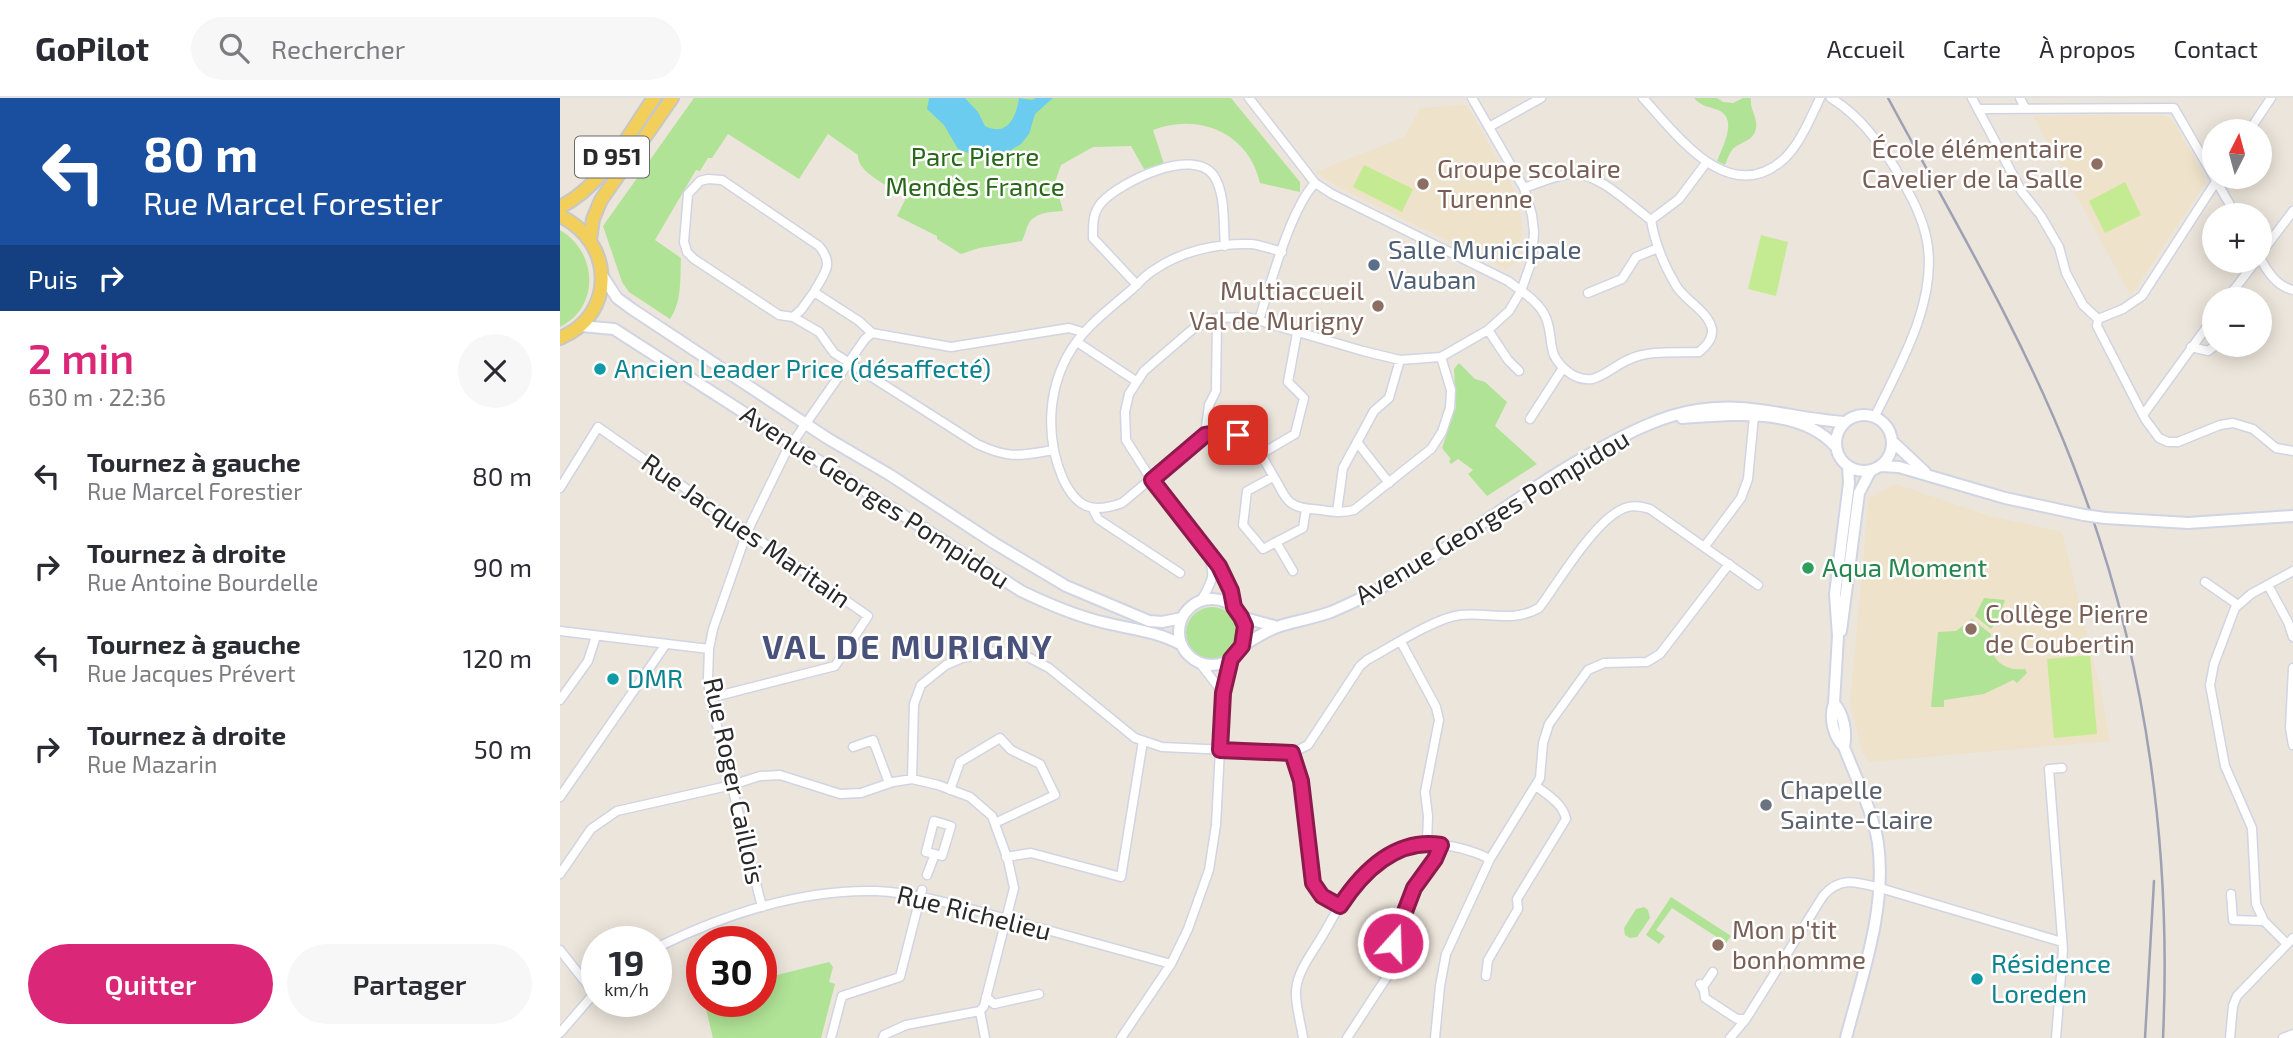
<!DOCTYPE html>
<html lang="fr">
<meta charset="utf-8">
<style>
body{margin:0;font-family:"Exo 2",sans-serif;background:#f7f7f7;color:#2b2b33;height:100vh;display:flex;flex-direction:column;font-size:26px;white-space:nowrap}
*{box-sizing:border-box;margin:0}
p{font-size:23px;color:#7c7c81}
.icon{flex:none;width:38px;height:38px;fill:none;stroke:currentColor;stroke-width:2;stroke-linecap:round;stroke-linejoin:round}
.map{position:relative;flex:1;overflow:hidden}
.panel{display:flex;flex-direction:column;background:#fff;width:560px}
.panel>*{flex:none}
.banner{background:#1a4fa0;color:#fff;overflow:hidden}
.needle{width:46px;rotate:6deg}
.tools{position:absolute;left:1642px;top:21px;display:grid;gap:14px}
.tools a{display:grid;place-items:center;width:70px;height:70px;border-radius:50%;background:#fff;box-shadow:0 4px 18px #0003;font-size:35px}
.speed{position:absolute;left:21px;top:828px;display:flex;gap:14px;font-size:35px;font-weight:700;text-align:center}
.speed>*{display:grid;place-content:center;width:91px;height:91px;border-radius:50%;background:#fff;box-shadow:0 4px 18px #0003;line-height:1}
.speed small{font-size:18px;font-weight:400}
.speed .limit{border:10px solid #d22;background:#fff;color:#111}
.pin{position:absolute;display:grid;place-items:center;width:60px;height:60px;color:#fff;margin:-30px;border-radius:14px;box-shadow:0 4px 10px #0006}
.me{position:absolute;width:77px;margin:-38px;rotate:20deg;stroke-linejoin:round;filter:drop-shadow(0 0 5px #0008)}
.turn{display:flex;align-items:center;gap:24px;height:147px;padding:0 28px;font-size:32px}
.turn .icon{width:91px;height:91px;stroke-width:2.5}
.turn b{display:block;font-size:49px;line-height:60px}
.then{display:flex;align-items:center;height:66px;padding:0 28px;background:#0003;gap:14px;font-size:26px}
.round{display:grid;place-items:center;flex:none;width:74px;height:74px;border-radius:37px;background:#f7f7f7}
.summary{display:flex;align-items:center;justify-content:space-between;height:119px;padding:0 28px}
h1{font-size:42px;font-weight:600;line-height:52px;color:#db2777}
.button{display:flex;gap:14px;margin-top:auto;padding:14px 28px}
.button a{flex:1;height:80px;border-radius:42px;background:#db2777;color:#fff;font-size:28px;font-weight:600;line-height:80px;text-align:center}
.button a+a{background:#f7f7f7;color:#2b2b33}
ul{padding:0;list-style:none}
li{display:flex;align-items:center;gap:21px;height:91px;padding:0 28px}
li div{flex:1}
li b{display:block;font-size:26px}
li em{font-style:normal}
header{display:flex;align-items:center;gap:42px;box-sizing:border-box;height:98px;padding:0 35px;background:#fff;border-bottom:2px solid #e1e1e2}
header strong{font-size:33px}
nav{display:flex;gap:38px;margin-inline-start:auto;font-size:24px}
.search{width:490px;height:63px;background:#f7f7f7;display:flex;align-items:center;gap:18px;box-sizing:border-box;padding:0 24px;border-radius:38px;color:#7c7c81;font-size:26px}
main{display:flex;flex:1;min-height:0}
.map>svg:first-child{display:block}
.education{fill:#eee2ca}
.green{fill:#b0e396}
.pitch{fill:#c5eb92}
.water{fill:#6cccf0}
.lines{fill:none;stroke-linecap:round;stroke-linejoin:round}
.street-casing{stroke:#d0d4e3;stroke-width:11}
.secondary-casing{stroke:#d0d4e3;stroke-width:14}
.primary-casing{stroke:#c7c7c7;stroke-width:16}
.street{stroke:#fff;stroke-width:8}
.secondary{stroke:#fff;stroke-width:10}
.primary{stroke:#f2cf5a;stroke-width:12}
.rail{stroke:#9ea1b4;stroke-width:2.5}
.secondary-bridge-casing{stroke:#d0d4e3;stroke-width:14;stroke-linecap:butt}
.secondary-bridge{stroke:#fff;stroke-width:10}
.route-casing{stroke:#8e194d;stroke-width:18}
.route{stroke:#db2777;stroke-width:12}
.education-dot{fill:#8d6e63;stroke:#fff;stroke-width:2.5}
.service-dot{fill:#5c6f8a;stroke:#fff;stroke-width:2.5}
.culture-dot{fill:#0f9aa8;stroke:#fff;stroke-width:2.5}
.leisure-dot{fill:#2e9e5b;stroke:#fff;stroke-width:2.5}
.worship-dot{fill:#6b7280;stroke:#fff;stroke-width:2.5}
.labels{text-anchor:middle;stroke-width:5;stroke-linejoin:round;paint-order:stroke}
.shield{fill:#fff;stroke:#696969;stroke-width:2}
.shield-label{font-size:24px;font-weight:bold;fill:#292929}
.education-label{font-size:26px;fill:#785e54;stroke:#fff;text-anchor:start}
.park-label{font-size:26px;fill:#296719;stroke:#fff}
.service-label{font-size:26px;fill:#4e5e75;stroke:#fff;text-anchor:start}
.culture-label{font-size:26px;fill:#0d838f;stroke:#fff;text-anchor:start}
.street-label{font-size:26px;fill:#292929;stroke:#fff}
.leisure-label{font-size:26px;fill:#27864d;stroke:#fff;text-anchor:start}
.worship-label{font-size:26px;fill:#5b616d;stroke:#fff;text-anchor:start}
.district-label{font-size:33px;font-weight:bold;letter-spacing:2px;fill:#49527a;stroke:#fff}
</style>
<header>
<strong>GoPilot</strong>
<div class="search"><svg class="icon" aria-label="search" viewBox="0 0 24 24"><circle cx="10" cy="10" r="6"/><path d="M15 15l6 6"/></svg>Rechercher</div>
<nav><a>Accueil</a><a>Carte</a><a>À propos</a><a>Contact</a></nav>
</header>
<main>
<section class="panel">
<div class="banner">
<div class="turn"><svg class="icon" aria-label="left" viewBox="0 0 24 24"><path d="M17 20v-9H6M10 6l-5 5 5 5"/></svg><div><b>80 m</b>Rue Marcel Forestier</div></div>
<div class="then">Puis<svg class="icon" aria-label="right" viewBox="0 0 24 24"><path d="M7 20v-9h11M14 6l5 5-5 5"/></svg></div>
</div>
<div class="summary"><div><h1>2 min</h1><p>630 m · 22:36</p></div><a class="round"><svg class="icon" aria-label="close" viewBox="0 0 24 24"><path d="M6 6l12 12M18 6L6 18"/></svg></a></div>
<ul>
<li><svg class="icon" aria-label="left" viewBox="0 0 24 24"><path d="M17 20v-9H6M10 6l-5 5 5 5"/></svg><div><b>Tournez à gauche</b><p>Rue Marcel Forestier</p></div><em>80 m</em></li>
<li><svg class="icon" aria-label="right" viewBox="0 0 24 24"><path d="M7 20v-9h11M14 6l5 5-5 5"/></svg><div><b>Tournez à droite</b><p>Rue Antoine Bourdelle</p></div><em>90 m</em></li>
<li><svg class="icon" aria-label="left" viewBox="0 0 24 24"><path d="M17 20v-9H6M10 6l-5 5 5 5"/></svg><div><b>Tournez à gauche</b><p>Rue Jacques Prévert</p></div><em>120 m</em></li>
<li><svg class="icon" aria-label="right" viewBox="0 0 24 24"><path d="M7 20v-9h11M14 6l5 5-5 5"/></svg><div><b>Tournez à droite</b><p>Rue Mazarin</p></div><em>50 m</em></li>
</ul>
<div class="button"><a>Quitter</a><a>Partager</a></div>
</section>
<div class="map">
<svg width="1733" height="940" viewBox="0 0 1733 940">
<rect width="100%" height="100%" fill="#ece5db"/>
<path class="education" d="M907 7 950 83 959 109 962 131 960 154 957 164 946 171 780 90 755 74 845 39 860 10Z
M1587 16 1606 18 1613 23 1644 77 1645 86 1571 198 1473 18Z
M1336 386 1429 418 1502 434 1540 590 1550 643 1308 664 1301 649 1290 605 1309 399H1315L1316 396Z"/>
<path class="green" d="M134 0H671L740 84V94L700 85C689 35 639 14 593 32L604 66 584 71 571 48 533 49 501 67 495 84 503 113C491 114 476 114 469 125 466 130 465 137 462 143L419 150 401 156 377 141V138L337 118 345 102 343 97C329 88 297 75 298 57L268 36 239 81 168 36 152 60H148L140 73 136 72 95 142 121 160C120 181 122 204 110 221L69 194 62 184 43 128Z
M1134 0H1157L1163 4 1173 5 1183 0H1191C1189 12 1200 21 1195 34 1191 44 1179 44 1172 52 1169 56 1167 62 1165 67L1157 63C1162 49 1179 21 1158 12 1148 8 1142 9 1134 0Z
M0 132C37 153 41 209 0 229Z
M899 265 915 281 925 284 947 304 935 328 977 366 927 398 908 376 913 372 898 361 891 366 889 363 891 361 882 350 896 309 894 271Z
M1424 500 1445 502 1437 523 1431 531 1415 518Z
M626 535a26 26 0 1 1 52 0a26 26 0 1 1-52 0Z
M1412 521 1431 536C1427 558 1442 574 1465 571L1467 575 1457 585 1453 582 1424 596 1384 602V609H1371L1378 534 1396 533Z
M1111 799 1171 838 1166 845 1112 810 1096 832 1105 838 1099 846 1086 837Z
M1084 809 1088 812 1090 820 1077 839 1070 840 1065 837 1064 830 1076 811Z
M269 864 273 869 269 884 275 886 261 940H153L144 903H201V881Z"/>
<path class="pitch" d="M804 67 853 91 842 114 793 89Z
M1565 84 1581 117 1545 135 1529 103Z
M1201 137 1228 144 1216 198 1188 191Z
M1530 557 1537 636 1494 640 1487 561Z"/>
<path class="water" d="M369 0H405L418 14 425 28C447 39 456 20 459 0L472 2 476 0H493L475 16 469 36 461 46 449 53 431 59 416 58 398 51 384 27 367 11Z"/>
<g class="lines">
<defs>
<path id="street" d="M689 0 755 85 772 96 948 183C961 193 980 204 986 220 995 243 985 255 1007 273 1014 279 1022 282 1032 281 1045 278 1057 266 1070 261 1090 252 1117 255 1139 254 1146 248 1153 241 1152 231 1148 213 1126 203 1117 189 1104 168 1095 145 1091 122
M1083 0C1118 38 1169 110 1224 61 1240 46 1251 19 1260 0
M1271 0C1300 18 1317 42 1335 70 1348 93 1362 116 1367 143 1378 202 1340 267 1315 318
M1412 0 1462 94 1478 114
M1460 0 1465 10
M1419 11 1614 10 1654 79
M929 29 981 0
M1689 33 1711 0
M1655 81 1676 117
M964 90C979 85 996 77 1012 76 1038 74 1070 107 1091 122L1119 101 1146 65
M1481 118 1499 149 1506 175 1523 207 1538 221 1563 211 1582 198 1659 79
M722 154C712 151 701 147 691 146 658 145 621 153 594 172 585 177 578 186 570 193 547 213 523 230 508 257 487 295 486 342 503 381 517 410 532 416 562 405L645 336C695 331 696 350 718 386 721 392 725 400 730 404 738 411 751 411 761 412 773 414 782 415 794 412L871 351 882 334 890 310 891 292 881 259
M1699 158 1733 113
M1699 158C1707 173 1716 188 1733 192
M577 187 533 140C533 127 532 115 542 104 561 84 633 48 654 78 666 97 663 126 665 148
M254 194C264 175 275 167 259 148L162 82 148 81 140 83 128 96 124 144 127 154 134 161 219 217 233 219 241 212 254 194 299 223 312 235
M1028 195 1062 181 1076 159 1098 150
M1667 201 1696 163
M233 219 259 234 274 255 417 346C449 361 459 358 493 352
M1538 221 1537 228 1585 321 1599 340 1608 344H1618L1660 327 1673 325 1693 331 1716 350 1733 353
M699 222C711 185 730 112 755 85
M928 232 948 262 959 273
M517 244 576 283
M1631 249 1648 253 1656 247
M1583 317 1654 219
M970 321 1003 270
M645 336 649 307 656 293 657 220
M797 344 829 385
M701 356 735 336 744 300 728 284 737 235
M713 379 687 393 683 427 703 451 743 430 746 411
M0 390 38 329 308 518 275 568 150 600
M533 411 538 421 620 475
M777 414 783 370 814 313 829 300 840 262
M716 444 733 473
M1145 448 1181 400 1188 381 1194 318
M1645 484 1678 507
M1708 487 1728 524 1733 539
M641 503C651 484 656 481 649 459
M674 509 671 493 659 468 598 392 566 342 565 314 569 296 584 273 634 230 657 220 687 219 803 253 840 262 881 259 928 232 949 213 961 193 972 162 974 134 972 117 964 90 912 0
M0 533 149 551
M841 544 876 609 879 622 865 694 868 718 867 745
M639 564 663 595
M1733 570 1730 630 1733 647
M0 602 28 563 36 538
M293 649 313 642 329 685
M732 655 741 683 753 784 762 798 780 808
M352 681 354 606 361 587 386 567 402 560 437 553 464 557 489 570 575 640 602 649 732 655 748 647 800 568 807 562C831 549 875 520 900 517 928 514 953 525 979 510 999 484 1037 417 1068 409 1076 407 1083 409 1090 411L1198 487
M390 692 400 664 440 640 451 652 480 666 495 697 435 725
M0 699 106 546
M446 759 471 755 561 779 583 643
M0 776 31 731 57 713 172 687 200 678 220 677 280 696 301 695 333 684 352 681 378 687 410 699 432 718 448 762 454 790 424 908 420 913 346 927 324 937 323 940
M367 777 375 756 366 754 374 723 391 728 382 758 375 756
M1671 796 1673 822 1704 823
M202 809 150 600 148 580 149 551 153 531 187 434 226 354 305 241 312 235 391 249 509 230 522 234
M833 845 854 790 875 761 881 747
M1727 846 1704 823 1696 806 1692 730 1665 668 1650 587 1654 566 1675 510 1691 496 1733 473
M96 850C163 817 241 791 316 793 361 795 404 810 447 821 501 836 557 851 611 866
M0 852 34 895
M926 878 928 862 958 811 957 801 1006 721C1003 706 988 697 976 688
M1140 886 1144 892 1145 900 1177 921H1186L1263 798C1280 778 1297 784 1320 790L1502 844
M1143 889 1153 874
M426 899 434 906 479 896
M420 913 425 940
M0 935 37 892
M271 940 282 898 340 879 362 792
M561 940 611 866 628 831 649 772 656 727 663 595 671 561
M743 940C741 925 735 907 736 892 738 871 754 853 764 835 773 820 781 803 792 789 829 743 878 736 930 761
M787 940 834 868
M875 940 880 888 886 856 930 761 980 680 983 645 989 626 1028 572 1044 565 1087 564 1100 556 1169 466
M1170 940 1186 921
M1496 940 1503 852 1489 671 1502 670
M1670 940 1673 908 1677 898 1733 840
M1723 940 1733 936"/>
<path id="secondary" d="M42 177 57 200 72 211 267 340 330 377 434 445 506 488 589 523 602 524 622 520
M21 228 54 231 461 493C486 505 511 516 538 523 567 531 595 532 622 547
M1276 345a28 28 0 1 1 56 0a28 28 0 1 1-56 0Z
M1122 320C1171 317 1240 308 1276 349
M1333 344 1365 374
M1320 368 1339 369 1445 400 1524 417
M1545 420 1628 425 1733 418
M619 534a33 33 0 1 1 66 0a33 33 0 1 1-66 0Z
M681 519 718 529
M1281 533 1299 395 1311 372
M682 548C694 541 707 532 720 528 737 523 754 520 771 514 792 505 813 495 833 483 903 442 967 390 1039 351 1068 335 1103 317 1137 312 1189 303 1233 321 1284 324
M1274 605C1284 617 1287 634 1284 649
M1286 940C1302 878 1327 810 1318 745 1313 714 1295 678 1284 649 1273 638 1269 620 1274 605L1278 538 1275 496 1289 385 1288 368"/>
<path id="primary" d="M0 109C43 88 67 38 94 0
M0 118C54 143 57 217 0 240
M30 142 33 121 41 102 112 0"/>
</defs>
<use href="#street" class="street-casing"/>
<use href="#secondary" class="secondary-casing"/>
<use href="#primary" class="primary-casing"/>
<use href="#street" class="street"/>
<use href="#secondary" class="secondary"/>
<use href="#primary" class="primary"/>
<path class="rail" d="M1328 0C1392 119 1463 238 1512 364 1584 548 1612 743 1603 940
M1585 940 1594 783"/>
<defs>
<path id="secondary-bridge" d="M1524 417 1545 420"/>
</defs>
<use href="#secondary-bridge" class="secondary-bridge-casing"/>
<use href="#secondary-bridge" class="secondary-bridge"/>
</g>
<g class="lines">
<defs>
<path id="route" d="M678 337 659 335 645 337 592 382 659 468 671 493 674 509 681 519 685 528 682 548 671 561 663 595 660 652 732 655 741 683 753 785 762 798 780 808C803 773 836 740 881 747L875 761 854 790 833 845"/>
</defs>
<use href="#route" class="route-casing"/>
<use href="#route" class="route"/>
</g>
<g class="education-dot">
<circle cx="1537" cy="66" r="7"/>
<circle cx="863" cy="86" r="7"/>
<circle cx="818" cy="208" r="7"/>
<circle cx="1411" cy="531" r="7"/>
<circle cx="1158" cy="847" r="7"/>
</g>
<circle class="service-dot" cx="814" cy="167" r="7"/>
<g class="culture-dot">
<circle cx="40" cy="271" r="7"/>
<circle cx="53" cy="581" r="7"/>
<circle cx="1417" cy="881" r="7"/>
</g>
<circle class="leisure-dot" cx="1248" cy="470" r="7"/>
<circle class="worship-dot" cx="1206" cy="707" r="7"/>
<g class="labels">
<rect class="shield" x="15" y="38.5" width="74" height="41" rx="5"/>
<g class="shield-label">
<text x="52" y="67">D 951</text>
</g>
<g class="education-label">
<text x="1523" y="60" text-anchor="end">École élémentaire<tspan x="1523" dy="30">Cavelier de la Salle</tspan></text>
<text x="877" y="80">Groupe scolaire<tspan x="877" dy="30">Turenne</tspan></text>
<text x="804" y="202" text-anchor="end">Multiaccueil<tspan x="804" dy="30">Val de Murigny</tspan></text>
<text x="1425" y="525">Collège Pierre<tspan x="1425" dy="30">de Coubertin</tspan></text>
<text x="1172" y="841">Mon p'tit<tspan x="1172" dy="30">bonhomme</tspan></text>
</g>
<g class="park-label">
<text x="415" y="68">Parc Pierre<tspan x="415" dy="30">Mendès France</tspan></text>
</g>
<g class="service-label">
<text x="828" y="161">Salle Municipale<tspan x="828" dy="30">Vauban</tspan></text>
</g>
<g class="culture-label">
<text x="54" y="280">Ancien Leader Price (désaffecté)</text>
<text x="67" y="590">DMR</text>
<text x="1431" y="875">Résidence<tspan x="1431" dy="30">Loreden</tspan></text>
</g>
<g class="street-label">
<text transform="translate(315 399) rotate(33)" y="9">Avenue Georges Pompidou</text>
<text transform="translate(932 419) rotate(-31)" y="9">Avenue Georges Pompidou</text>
<text transform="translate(186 433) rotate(35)" y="9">Rue Jacques Maritain</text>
<text transform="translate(174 683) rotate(78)" y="9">Rue Roger Caillois</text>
<text transform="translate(414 815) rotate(14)" y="9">Rue Richelieu</text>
</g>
<g class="leisure-label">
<text x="1262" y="479">Aqua Moment</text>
</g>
<g class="worship-label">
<text x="1220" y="701">Chapelle<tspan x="1220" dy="30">Sainte-Claire</tspan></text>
</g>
<g class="district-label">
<text x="348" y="561">VAL DE MURIGNY</text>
</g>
</g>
</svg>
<div class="tools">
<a><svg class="needle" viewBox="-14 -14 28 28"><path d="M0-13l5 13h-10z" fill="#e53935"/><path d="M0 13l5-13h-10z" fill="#7c7c81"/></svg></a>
<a>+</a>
<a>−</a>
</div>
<div class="speed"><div>19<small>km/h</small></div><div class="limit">30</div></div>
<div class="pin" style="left:678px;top:337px;background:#d93025"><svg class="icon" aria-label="arrive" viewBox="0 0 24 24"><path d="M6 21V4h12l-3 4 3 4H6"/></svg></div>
<svg class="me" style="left:833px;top:845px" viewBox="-20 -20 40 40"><circle r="17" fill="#db2777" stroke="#fff" stroke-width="3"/><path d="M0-11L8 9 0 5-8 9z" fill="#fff"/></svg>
</div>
</main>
